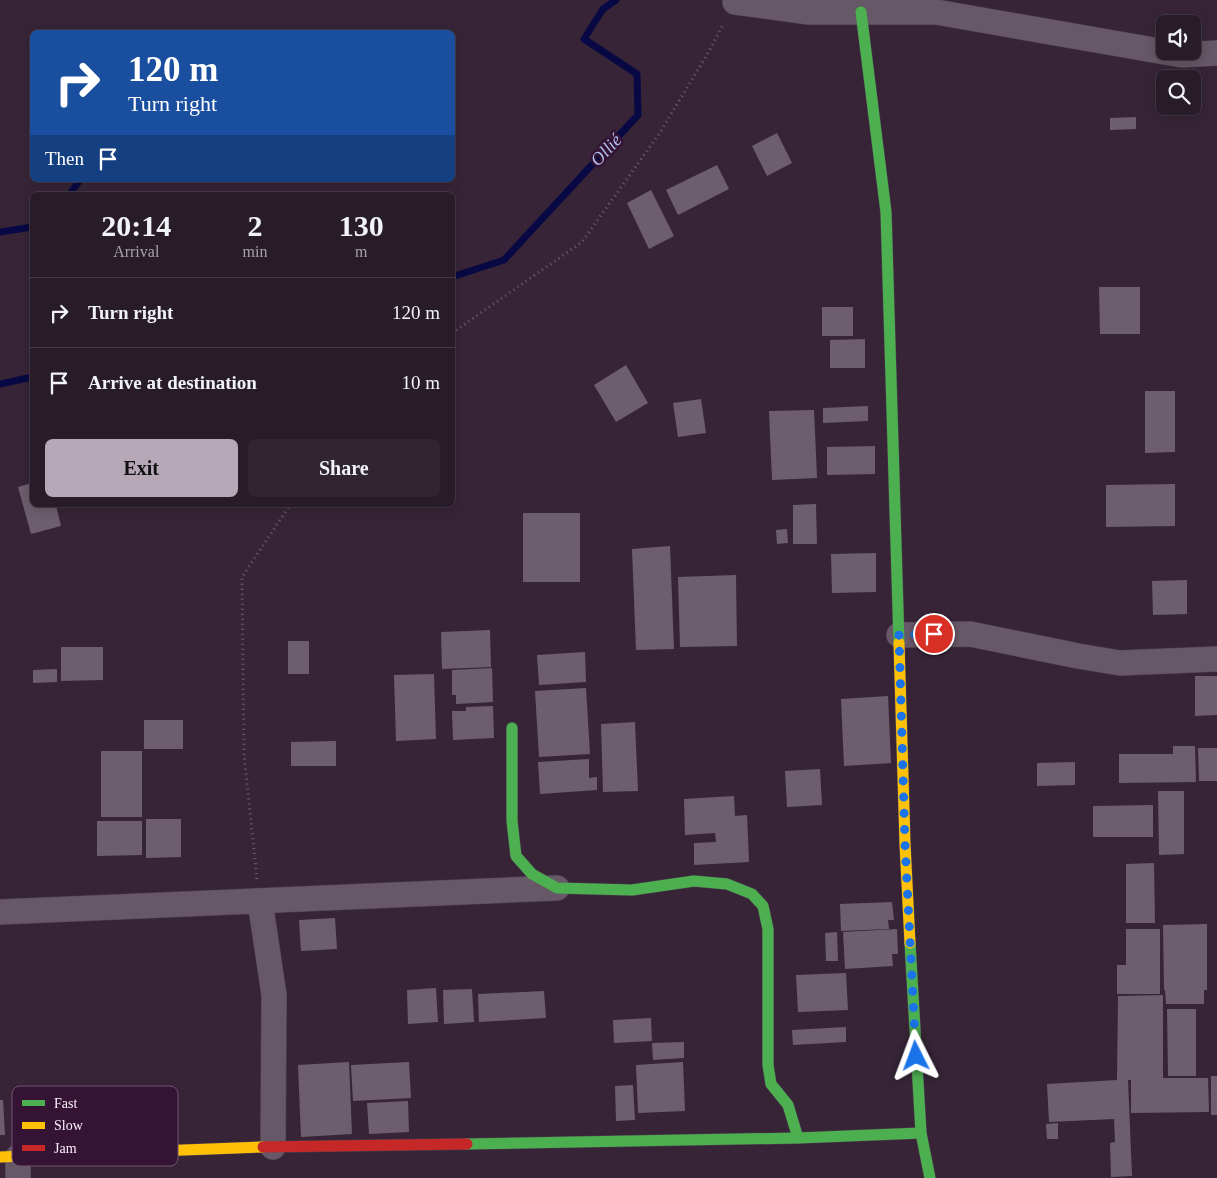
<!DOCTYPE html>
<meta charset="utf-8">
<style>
body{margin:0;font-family:"Times New Roman",serif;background:#312531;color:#f1f3f6;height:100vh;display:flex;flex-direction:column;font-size:19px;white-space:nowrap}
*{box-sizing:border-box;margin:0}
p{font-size:16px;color:#a5a1a8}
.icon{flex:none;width:28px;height:28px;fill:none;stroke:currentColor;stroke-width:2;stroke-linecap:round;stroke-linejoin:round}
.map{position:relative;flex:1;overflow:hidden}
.details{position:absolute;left:30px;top:192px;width:425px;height:315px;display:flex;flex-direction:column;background:#291c29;border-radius:8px;box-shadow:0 2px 12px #0003,0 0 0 1px #453a46}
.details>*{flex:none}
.top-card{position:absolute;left:30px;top:30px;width:425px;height:152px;border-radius:8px;box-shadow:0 2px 12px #0003,0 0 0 1px #453a46;background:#1a4fa0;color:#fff;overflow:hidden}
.controls{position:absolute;left:1156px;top:15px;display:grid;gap:10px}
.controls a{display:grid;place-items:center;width:45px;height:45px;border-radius:8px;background:#291c29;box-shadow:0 2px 12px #0003,0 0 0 1px #453a46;font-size:25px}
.pin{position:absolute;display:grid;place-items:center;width:42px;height:42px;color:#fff;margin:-21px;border:2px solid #fff;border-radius:50%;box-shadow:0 1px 5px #0007}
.me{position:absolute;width:55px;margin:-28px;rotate:357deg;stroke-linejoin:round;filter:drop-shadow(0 0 4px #0008)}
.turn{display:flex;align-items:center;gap:18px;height:105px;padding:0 15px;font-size:22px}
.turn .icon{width:65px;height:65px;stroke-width:2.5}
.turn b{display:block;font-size:35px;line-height:42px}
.then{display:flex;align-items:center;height:48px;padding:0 15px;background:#0003;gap:10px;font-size:19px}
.eta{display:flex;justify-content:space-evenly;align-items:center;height:85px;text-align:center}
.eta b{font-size:30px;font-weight:700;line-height:35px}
.primary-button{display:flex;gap:10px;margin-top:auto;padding:10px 15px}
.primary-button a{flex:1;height:58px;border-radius:8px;background:#b7a8b7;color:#111;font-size:20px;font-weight:700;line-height:58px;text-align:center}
.primary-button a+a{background:#312531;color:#f1f3f6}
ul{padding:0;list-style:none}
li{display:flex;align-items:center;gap:15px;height:70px;padding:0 15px;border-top:1px solid #453a46}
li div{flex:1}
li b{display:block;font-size:19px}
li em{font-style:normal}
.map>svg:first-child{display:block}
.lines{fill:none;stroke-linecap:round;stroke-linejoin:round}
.stream{stroke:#080944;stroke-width:7}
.building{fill:#6d5e6d}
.street-casing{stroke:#4d404d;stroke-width:26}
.fast-casing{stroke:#4d404d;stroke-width:12}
.slow-casing{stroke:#4d404d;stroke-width:12}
.jam-casing{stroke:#4d404d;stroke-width:12}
.path{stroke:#6d606d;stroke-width:3;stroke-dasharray:1 4;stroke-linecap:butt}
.street{stroke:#665866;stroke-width:25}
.fast{stroke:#4caf50;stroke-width:11}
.slow{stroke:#ffc107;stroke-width:11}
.jam{stroke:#c62828;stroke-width:11}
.route{stroke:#1a73e8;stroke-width:9;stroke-dasharray:0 16.2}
.labels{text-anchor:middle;stroke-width:5;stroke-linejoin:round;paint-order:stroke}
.water-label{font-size:18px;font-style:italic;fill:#afc3f1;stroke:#341334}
.key{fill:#341334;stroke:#705570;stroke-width:1}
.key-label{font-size:14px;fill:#fceffc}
</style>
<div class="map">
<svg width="1217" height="1178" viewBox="0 0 1217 1178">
<rect width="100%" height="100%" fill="#372537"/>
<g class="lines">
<path class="stream" d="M69 195 80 180
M0 232 32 227
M452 277 504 260 638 115 637 74 584 39 603 9 616 0
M0 384 32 377"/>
</g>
<path class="building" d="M1136 117V129L1110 130V118Z
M777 133 792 163 767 176 752 146Z
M717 165 729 189 678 215 666 190Z
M651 190 674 236 649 249 627 203Z
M1099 287H1140V334H1100Z
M822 307H853V336H822Z
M865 339V368H830V340Z
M626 365 648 403 616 422 594 385Z
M1145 391H1175V452L1145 453Z
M701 399 706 433 678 437 673 403Z
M868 406V421L823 423V408Z
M814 410 817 478 772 480 769 411Z
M875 446V474L827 475V447Z
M32 483V505H56L61 526 31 534 18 487Z
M1175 484V526L1106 527V485Z
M816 504 817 544H793V505Z
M523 513H580V582H523Z
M787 529 788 543 777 544 776 530Z
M670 546 674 649 636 650 632 549Z
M876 553V592L832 593 831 554Z
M736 575 737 646 680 647 678 577Z
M1187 580V614L1153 615 1152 581Z
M490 630 491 667 442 669 441 632Z
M288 641H309V674H288Z
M61 647H103V680L61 681Z
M585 652 586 682 539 685 537 655Z
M492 668 493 702 456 704V695H452V670Z
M57 669V682L33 683V670Z
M434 674 436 739 396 741 394 675Z
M1195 676H1217V715L1195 716Z
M586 688 590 754 539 757 535 691Z
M888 696 891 763 844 766 841 699Z
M493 706 494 738 453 740 452 711H466V707Z
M144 720H183V749H144Z
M635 722 638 791 603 792 601 724Z
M336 741V766H291V742Z
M1173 746H1195L1196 782 1119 783V754H1173Z
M1198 748H1217V781H1199Z
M101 751H142V817H101Z
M589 759V778L597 777V790L540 794 538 762Z
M1075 762V785L1037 786V763Z
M820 769 822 805 787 807 785 771Z
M1158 791H1184V854L1159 855Z
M734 796 735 816 747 815 749 862 694 865V843L716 842 715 833 685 835 684 799Z
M1153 805V837H1093V806Z
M146 819H181V857L146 858Z
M97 821H142V855L97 856Z
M1154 863 1155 923H1126V864Z
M892 902 894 920H888L889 929 841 931 840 904Z
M335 918 337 949 301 951 299 920Z
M1207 924V990H1204V1004H1166L1165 990H1164L1163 925Z
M897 929 898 954H892L893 966 845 969 843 932Z
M1126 929H1160V994H1117V965H1126Z
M837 932 838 961H826L825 933Z
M846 973 848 1010 798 1012 796 975Z
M436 988 438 1022 408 1024 407 990Z
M472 989 474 1022 444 1024 443 990Z
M544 991 546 1018 479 1022 478 994Z
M1163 995V1078H1208L1209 1112 1131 1113V1080H1128L1132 1176 1111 1177 1110 1143 1115 1142 1114 1119 1049 1122 1047 1084 1117 1080 1118 996Z
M1167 1009H1196V1076H1168Z
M651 1018 652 1041 614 1043 613 1020Z
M846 1027V1042L793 1045 792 1030Z
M684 1042V1058L653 1060 652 1043Z
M349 1062 352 1134 301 1137 298 1065Z
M409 1062 411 1098 353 1101 351 1065Z
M683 1062 685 1111 638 1113 636 1065Z
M1211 1076H1217V1115H1211Z
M633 1085 635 1120 616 1121 615 1086Z
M0 1100H3L5 1135H0Z
M408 1101 409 1132 369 1134 367 1103Z
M1058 1123V1139H1047L1046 1124Z"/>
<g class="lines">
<defs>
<path id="street" d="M735 2 809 12H936L1182 55 1217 53
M899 635 970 634 1078 656 1120 663 1217 659
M260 901 274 995 273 1147
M0 912 557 888
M18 1157V1178"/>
<path id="fast" d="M861 12 886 212 899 643
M512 728V821L516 856 532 874 557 888 632 890 694 881 727 884 752 894 763 906 768 929V1065L771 1084 788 1105 798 1138
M910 943 921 1133 930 1178
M467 1144 798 1138 921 1133"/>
<path id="slow" d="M899 643 905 844 910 943
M0 1157 263 1147"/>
<path id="jam" d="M263 1147 467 1144"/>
</defs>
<use href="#street" class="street-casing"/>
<use href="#fast" class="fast-casing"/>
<use href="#slow" class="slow-casing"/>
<use href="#jam" class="jam-casing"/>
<path class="path" d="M452 333 582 242 659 134 708 53 724 23
M257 879 244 755 242 577 290 505"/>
<use href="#street" class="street"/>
<use href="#fast" class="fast"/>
<use href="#slow" class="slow"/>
<use href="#jam" class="jam"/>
</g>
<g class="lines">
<path class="route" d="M916 1056 905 844 899 635 934 634"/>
</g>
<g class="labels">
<g class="water-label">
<text transform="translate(606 150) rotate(-47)" y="6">Ollié</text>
</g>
</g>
<rect x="12" y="1086" width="166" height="80" rx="8" class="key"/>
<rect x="22" y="1100" width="23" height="6" fill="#4caf50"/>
<rect x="22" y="1122" width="23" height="7" fill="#ffc107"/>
<rect x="22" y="1145" width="23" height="6" fill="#c62828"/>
<g class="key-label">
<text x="54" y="1108">Fast</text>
<text x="54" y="1130">Slow</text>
<text x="54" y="1153">Jam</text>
</g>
</svg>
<div class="controls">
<a><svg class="icon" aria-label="sound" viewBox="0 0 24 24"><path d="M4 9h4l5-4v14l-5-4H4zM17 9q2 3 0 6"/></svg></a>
<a><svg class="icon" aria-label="search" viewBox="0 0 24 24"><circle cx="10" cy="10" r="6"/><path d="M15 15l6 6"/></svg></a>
</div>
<div class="pin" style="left:934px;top:634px;background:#d93025"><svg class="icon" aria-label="arrive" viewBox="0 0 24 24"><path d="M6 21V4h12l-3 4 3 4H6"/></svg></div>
<svg class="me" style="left:916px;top:1056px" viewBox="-20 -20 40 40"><path d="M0-17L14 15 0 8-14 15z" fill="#1a73e8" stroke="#fff" stroke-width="4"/></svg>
<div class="top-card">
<div class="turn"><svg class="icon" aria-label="right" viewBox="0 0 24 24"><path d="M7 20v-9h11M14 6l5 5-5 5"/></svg><div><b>120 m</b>Turn right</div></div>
<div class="then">Then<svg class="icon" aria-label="arrive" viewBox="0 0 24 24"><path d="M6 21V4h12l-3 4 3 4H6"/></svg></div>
</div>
<section class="details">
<div class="eta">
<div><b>20:14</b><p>Arrival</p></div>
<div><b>2</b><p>min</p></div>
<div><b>130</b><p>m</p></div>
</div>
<ul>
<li><svg class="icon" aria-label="right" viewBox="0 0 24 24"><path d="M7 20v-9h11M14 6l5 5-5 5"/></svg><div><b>Turn right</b></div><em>120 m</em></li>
<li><svg class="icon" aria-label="arrive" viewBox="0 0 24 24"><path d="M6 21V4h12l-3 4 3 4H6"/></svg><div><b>Arrive at destination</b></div><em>10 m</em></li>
</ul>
<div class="primary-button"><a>Exit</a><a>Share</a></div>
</section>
</div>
